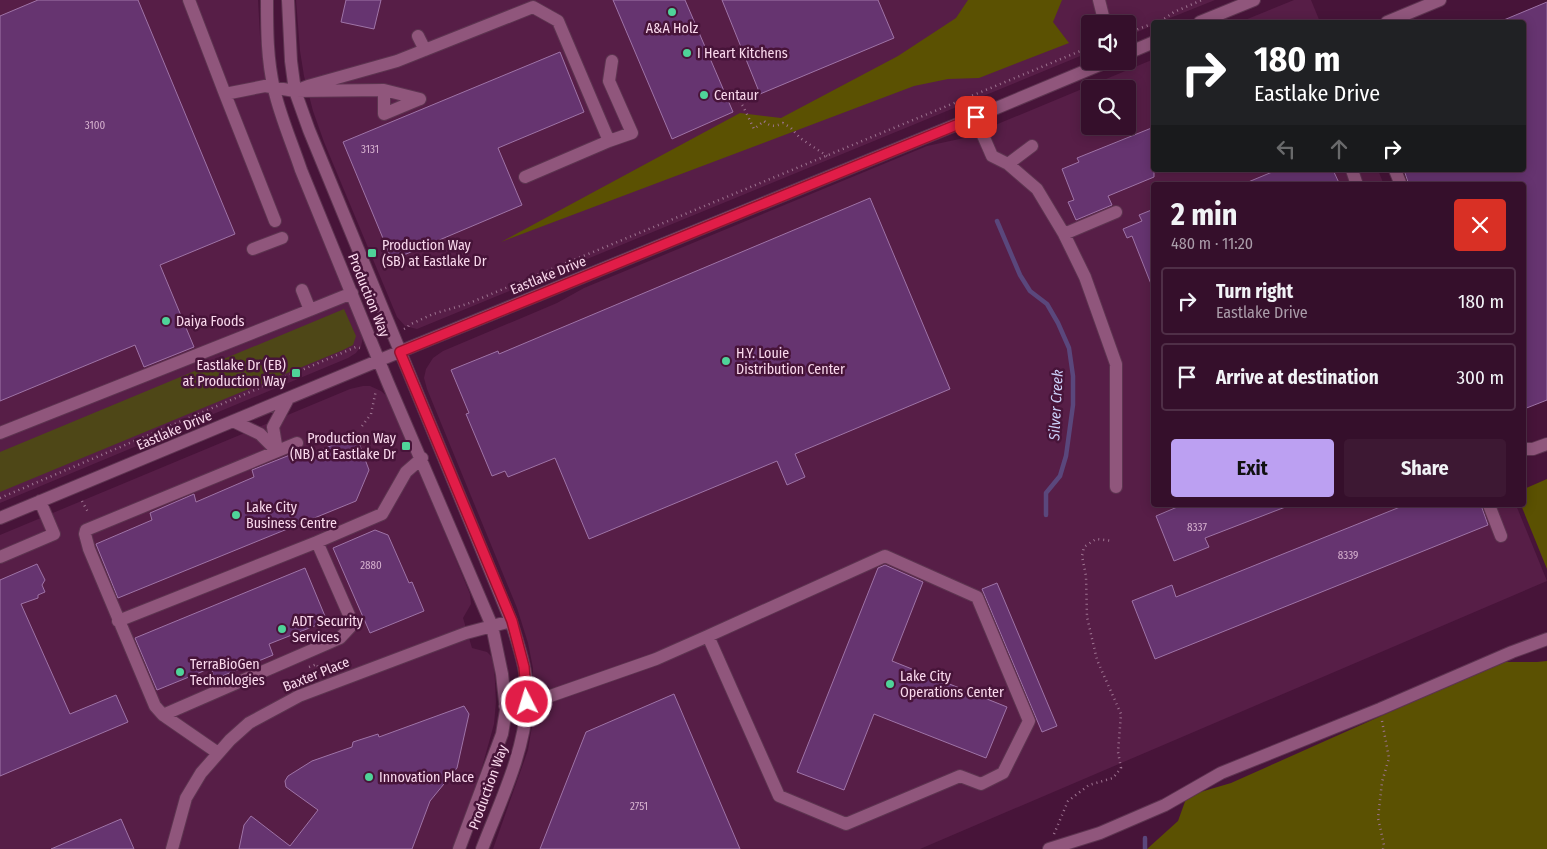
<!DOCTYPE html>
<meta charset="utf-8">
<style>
body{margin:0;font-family:"Fira Sans Condensed",sans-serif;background:#3d1833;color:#f1f3f6;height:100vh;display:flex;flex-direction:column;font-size:19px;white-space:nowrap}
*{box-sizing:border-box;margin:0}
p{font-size:16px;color:#aa9ca9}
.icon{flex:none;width:28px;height:28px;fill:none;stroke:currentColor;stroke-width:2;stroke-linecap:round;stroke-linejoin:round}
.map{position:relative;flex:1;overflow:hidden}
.details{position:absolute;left:1151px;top:182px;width:375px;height:325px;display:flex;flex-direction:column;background:#350f2b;border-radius:5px;box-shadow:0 2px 12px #0003,0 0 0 1px #4f2f47}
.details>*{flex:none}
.guide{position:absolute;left:1151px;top:20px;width:375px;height:152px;border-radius:5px;box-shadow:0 2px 12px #0003,0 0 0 1px #4f2f47;background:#202124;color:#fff;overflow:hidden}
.tools{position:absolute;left:1081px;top:15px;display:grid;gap:10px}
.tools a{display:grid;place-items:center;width:55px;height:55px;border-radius:5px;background:#350f2b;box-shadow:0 2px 12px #0003,0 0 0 1px #4f2f47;font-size:25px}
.pin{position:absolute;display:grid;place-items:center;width:42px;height:42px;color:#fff;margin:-21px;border-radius:10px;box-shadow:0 2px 8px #0006}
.me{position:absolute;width:55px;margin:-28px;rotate:355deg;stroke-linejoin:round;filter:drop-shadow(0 0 4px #0008)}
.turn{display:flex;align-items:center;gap:18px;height:105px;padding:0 20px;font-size:22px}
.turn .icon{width:65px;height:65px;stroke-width:2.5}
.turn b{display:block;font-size:35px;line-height:42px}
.lanes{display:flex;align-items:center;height:48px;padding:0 20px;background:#0003;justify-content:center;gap:25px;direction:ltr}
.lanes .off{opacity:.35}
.round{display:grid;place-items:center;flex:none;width:52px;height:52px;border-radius:5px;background:#3d1833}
.overview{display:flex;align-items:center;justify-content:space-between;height:85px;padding:0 20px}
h1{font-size:30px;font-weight:700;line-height:38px}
.cta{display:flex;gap:10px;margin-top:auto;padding:10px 20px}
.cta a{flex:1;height:58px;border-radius:5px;background:#bca0f2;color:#111;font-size:20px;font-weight:700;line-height:58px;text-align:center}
.cta a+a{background:#3d1833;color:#f1f3f6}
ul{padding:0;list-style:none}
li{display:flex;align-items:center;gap:15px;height:68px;margin:0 10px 8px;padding:0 10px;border:2px solid #4f2f47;border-radius:5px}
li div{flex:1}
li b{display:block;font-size:19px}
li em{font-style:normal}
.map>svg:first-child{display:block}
.built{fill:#571e47;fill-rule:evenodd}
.green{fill:#4e4717}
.forest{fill:#5b5102}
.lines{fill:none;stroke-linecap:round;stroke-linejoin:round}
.stream{stroke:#5a477c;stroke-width:4.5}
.building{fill:#663470;stroke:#9f74a7}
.minor-casing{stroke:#5d3450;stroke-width:14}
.path{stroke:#9e7491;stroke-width:2.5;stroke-dasharray:1 4;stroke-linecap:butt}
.minor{stroke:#90567c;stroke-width:12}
.route-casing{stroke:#92132f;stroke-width:12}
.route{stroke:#e11d48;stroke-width:9}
.poi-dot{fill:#4fd399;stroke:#471439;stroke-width:2}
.labels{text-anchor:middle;stroke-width:5;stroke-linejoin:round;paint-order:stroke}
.number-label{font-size:11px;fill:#d5b0ce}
.poi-label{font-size:14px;fill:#fad9ed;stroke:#471439;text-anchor:start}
.street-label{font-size:14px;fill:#fad9ed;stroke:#471439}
.water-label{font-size:15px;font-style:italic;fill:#ccd0f9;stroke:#471439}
</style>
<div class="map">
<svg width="1547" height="849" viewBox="0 0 1547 849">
<rect width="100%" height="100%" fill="#471439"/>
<path class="built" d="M0 0H258L260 36 264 65 271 101 280 130 353 309 363 338 361 346 356 353 348 358 0 503Z
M296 0H1215L1160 22H1154V25L1128 36V24H1090V52L417 329 405 326 397 317 324 142 313 111 304 76 300 51Z
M1294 0H1311L1320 22H1240Z
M1154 59V170H1378L1384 185H1154V505H1516L1547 581 920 849H493L528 750 532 726 533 668 528 643 517 608 427 389 424 378 426 369 433 358 443 351 557 303 584 288 927 146 964 138ZM1090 89H1128V126H1090Z
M363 386H370L381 391 390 399 393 406 470 594 471 604 463 618 472 648 487 652 491 656 494 663 496 702 494 724 481 771 452 849H0V535L350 389Z"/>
<path class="green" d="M344 309 356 336 353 345 343 350 0 492V452Z"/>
<path class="forest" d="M968 0H1062L1053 22 1069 43 979 78 948 79 914 86 501 242 740 113 781 118 898 56 956 18Z
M1547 479V569L1521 505H1524V489Z
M1547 661V849H1147L1178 821 1187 796 1231 783 1502 662H1537Z"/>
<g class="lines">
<path class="stream" d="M997 221 1020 275 1030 291 1047 304 1058 323 1069 348 1073 376V405L1066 456 1060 476 1046 493V515
M1145 849V838"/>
</g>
<path class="building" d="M38 0H138L235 234 160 265 194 347 144 367 135 345 0 401V16Z
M346 0H381L374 29 341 22Z
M613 0H685L733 112 672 139Z
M722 0H878L894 38 760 94Z
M1547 2V400L1524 409V185H1409L1404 170H1524V22H1499Z
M560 52 584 112 498 148 522 205 392 260 343 142Z
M1154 127V177L1108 196 1112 205 1076 220 1068 202 1074 200 1062 169 1079 162 1077 158Z
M1277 170H1333L1340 185H1241Z
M870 198 950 389 795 454 805 477 787 485 777 461 589 539 555 458 508 477 505 471 492 476 466 414 469 413 451 370 498 351 499 354Z
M1154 209V289H1153L1132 236 1127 238 1123 229 1142 221 1139 215Z
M356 435 369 470 356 501 118 598 96 544 152 520 150 513 194 494 196 502 254 477 252 470 295 453 298 460Z
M1182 505H1288V506L1205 538 1209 547 1174 561 1156 516Z
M1405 505H1481L1488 525 1155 659 1132 601 1172 585 1176 597Z
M375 530 388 535 409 583 412 582 424 611 370 633 333 548Z
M37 564 45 580 42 585 45 592 38 595V598L21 604 70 714 116 695 128 722 0 776V580Z
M885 565 923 582 892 661 1007 707 986 758 874 714 844 790 797 772 878 568Z
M305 568 327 621 269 644 273 655 215 679 211 668 157 690 135 638Z
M997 583 1057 726 1042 732 982 589Z
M674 694 740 849H540L586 732Z
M464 706 469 714 457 768 430 801 412 849H239L244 825 251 816 290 846 318 810 286 787 285 781 288 776 312 761 352 747 353 742 378 734 379 737Z
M121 819 134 849H51Z"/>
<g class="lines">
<defs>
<path id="minor" d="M189 0 225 94
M267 0C267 30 267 59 274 89 280 116 292 143 301 170L388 383 492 626 502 674 506 710 502 734 459 849
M288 0 291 61 295 91 309 130 511 621C519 647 529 675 527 703 524 754 500 802 482 849
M1099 0 1105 24
M1200 22 1254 0
M1387 22 1440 0
M418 36 425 50
M1128 53 1154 42
M384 90V114L420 99
M295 91 308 86 397 61 533 7 558 21 609 141 525 177
M975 117 992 156 1008 164 1037 189 1064 234 1085 277 1116 364V487
M609 141 632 133 609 81 612 61
M1008 164 1032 146
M1352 170 1357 185
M1395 170 1401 185
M275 221 225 94 265 86 295 91 384 90 420 99
M1064 234 1116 212
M253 249 282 238
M302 290 310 310 352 293
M233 421 260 434 277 451
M0 433 310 310
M1524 449H1533L1547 444
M277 451 273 427 288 399
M1489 505 1501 536
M0 518 416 345 975 117 1109 61
M885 556 977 597 1029 721 1003 773 981 784 960 776 846 824 779 796 708 636Z
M0 557 54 534 40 501
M118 621 317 542
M505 706 536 701 656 659 708 636
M163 715 155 706 89 549 85 534 86 530 297 443
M218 753 163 715 340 638 353 624 317 542 382 514 406 472 422 458
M172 849 186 798 201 773 230 740 249 723 299 696 466 633 511 621
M1049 849 1100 833 1165 805 1221 773 1380 709 1512 652 1547 639"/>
</defs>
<use href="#minor" class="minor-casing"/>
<path class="path" d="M1155 22 1164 19 1174 12 1202 0
M1128 33 1154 23
M736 97 743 106 754 129 764 121C771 127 774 127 783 123L791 128 800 138 827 156
M404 329 408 327 409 325 433 314 467 304 1090 47
M362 426 371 414 376 390
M0 498 356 347 360 348
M82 501 89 514
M309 667 317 664 321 675
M1382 721 1389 758 1382 782 1378 818 1384 845 1383 849
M1054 834 1068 801 1089 785 1113 778 1121 768 1118 752 1121 714 1097 660 1087 617 1086 576 1082 556 1084 547 1096 539 1113 541"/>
<use href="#minor" class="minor"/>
</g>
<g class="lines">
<defs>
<path id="route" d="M527 702 524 667 512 621 400 352 976 117"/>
</defs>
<use href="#route" class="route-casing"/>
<use href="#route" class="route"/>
</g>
<g class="poi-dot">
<circle cx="672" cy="12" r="5"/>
<circle cx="687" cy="53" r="5"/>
<circle cx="704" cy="95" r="5"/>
<rect x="367" y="248" width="10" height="10" rx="2.5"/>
<circle cx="166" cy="321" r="5"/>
<circle cx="726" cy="361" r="5"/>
<rect x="291" y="368" width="10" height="10" rx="2.5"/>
<rect x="401" y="441" width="10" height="10" rx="2.5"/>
<circle cx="236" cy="515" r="5"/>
<circle cx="282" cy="629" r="5"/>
<circle cx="180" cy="672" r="5"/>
<circle cx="890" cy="684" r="5"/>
<circle cx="369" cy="777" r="5"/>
</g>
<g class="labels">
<g class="number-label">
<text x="95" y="129">3100</text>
<text x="370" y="153">3131</text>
<text x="1197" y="531">8337</text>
<text x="1348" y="559">8339</text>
<text x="371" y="569">2880</text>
<text x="639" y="810">2751</text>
</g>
<g class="poi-label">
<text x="672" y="33" text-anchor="middle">A&amp;A Holz</text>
<text x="697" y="58">I Heart Kitchens</text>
<text x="714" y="100">Centaur</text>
<text x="382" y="250">Production Way<tspan x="382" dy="16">(SB) at Eastlake Dr</tspan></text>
<text x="176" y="326">Daiya Foods</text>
<text x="736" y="358">H.Y. Louie<tspan x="736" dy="16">Distribution Center</tspan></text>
<text x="286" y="370" text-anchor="end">Eastlake Dr (EB)<tspan x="286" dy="16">at Production Way</tspan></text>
<text x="396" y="443" text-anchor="end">Production Way<tspan x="396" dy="16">(NB) at Eastlake Dr</tspan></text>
<text x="246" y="512">Lake City<tspan x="246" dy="16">Business Centre</tspan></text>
<text x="292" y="626">ADT Security<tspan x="292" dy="16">Services</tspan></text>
<text x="190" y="669">TerraBioGen<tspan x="190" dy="16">Technologies</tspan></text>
<text x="900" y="681">Lake City<tspan x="900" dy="16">Operations Center</tspan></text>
<text x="379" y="782">Innovation Place</text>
</g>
<g class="street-label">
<text transform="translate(548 275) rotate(-22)" y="5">Eastlake Drive</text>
<text transform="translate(369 295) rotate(68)" y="5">Production Way</text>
<text transform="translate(174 430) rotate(-23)" y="5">Eastlake Drive</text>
<text transform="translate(316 674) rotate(-22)" y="5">Baxter Place</text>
<text transform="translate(488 787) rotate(-70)" y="5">Production Way</text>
</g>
<g class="water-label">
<text transform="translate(1056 405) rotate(-87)" y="5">Silver Creek</text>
</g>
</g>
</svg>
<div class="tools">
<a><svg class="icon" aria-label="sound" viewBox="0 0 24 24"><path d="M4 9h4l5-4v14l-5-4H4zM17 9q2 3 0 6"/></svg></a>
<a><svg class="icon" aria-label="search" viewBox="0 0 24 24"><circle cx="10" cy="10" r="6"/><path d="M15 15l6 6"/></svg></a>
</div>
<div class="pin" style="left:976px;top:117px;background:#d93025"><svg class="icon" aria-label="arrive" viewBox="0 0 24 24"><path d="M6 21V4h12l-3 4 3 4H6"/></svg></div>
<svg class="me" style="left:527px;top:702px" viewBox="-20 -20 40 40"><circle r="17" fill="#e11d48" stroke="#fff" stroke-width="3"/><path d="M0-11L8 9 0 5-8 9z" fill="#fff"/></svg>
<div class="guide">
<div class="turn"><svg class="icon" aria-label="right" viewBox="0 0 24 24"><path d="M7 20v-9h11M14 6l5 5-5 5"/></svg><div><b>180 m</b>Eastlake Drive</div></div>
<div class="lanes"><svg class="icon off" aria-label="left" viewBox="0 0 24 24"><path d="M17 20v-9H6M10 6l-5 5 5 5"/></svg><svg class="icon off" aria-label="ahead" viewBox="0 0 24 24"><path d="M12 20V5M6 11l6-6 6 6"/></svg><svg class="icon" aria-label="right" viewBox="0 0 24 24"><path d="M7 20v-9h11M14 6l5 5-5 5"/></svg></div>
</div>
<section class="details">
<div class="overview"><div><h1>2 min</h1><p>480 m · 11:20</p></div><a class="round" style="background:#d93025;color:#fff"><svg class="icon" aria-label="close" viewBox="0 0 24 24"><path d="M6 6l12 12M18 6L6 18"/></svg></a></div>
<ul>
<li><svg class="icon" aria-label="right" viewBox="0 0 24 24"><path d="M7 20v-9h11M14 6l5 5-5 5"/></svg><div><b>Turn right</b><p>Eastlake Drive</p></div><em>180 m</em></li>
<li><svg class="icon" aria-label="arrive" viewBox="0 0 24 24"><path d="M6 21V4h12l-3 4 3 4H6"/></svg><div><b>Arrive at destination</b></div><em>300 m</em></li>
</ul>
<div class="cta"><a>Exit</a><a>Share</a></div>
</section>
</div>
